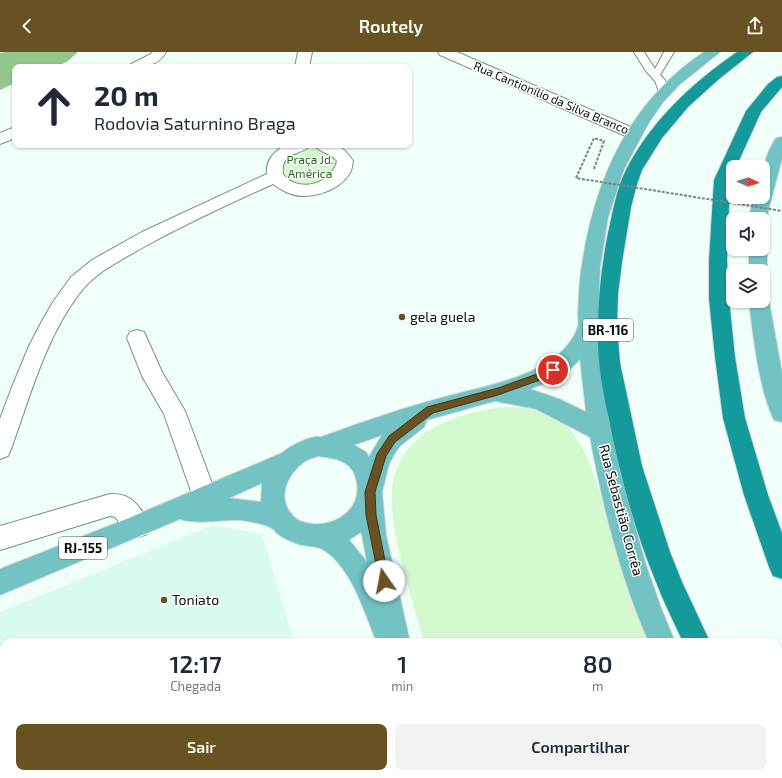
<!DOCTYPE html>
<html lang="pt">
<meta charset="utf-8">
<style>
body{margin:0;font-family:"Exo 2",sans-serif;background:#f2f2f3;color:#1f2937;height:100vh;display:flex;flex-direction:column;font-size:15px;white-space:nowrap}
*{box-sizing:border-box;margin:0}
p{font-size:13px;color:#747a83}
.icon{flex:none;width:22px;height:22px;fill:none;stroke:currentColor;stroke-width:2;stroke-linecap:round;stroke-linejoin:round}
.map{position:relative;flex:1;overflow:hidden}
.drawer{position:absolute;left:0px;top:586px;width:782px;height:140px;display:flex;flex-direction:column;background:#fff;border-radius:12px 12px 0 0;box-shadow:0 1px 3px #0004}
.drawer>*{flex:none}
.hud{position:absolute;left:12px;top:12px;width:400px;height:84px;border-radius:8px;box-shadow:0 1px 3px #0004;background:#fff;color:#1f2937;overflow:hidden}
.needle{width:26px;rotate:93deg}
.tools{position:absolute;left:726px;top:108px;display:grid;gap:8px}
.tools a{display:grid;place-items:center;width:44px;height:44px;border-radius:8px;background:#fff;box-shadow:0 1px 3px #0004;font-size:20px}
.pin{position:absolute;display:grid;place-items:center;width:34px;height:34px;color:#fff;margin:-17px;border:2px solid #fff;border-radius:50%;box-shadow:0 1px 4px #0007}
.me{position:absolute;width:44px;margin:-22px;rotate:348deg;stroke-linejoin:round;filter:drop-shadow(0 0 3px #0008)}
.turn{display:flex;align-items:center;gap:14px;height:84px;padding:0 16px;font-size:18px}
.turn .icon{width:52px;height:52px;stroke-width:2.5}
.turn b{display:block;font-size:28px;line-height:34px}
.eta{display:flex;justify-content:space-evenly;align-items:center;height:68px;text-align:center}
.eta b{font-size:24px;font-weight:600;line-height:28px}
.cta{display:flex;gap:8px;margin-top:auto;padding:8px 16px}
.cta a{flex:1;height:46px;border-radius:8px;background:#685221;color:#fff;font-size:16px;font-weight:600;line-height:46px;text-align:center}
.cta a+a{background:#f2f2f3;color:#1f2937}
header{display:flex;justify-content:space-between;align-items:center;height:52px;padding:0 16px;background:#685221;color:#fff;font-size:18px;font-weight:600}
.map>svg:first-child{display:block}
.built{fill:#d9faf1}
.green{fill:#d5f9ce}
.forest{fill:#94c68b}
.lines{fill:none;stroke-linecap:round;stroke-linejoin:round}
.lane-casing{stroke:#798e89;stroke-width:2}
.street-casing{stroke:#798e89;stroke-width:2}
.primary-casing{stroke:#d7d8d8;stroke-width:2}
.highway-casing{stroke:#d7d8d8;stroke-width:2}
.lane{fill:#fff;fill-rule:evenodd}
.street{fill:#fff;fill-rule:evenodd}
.primary{fill:#73c2c4;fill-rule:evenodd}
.highway{fill:#159a9c;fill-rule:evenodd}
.path-bridge{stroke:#7a8582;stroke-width:2;stroke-dasharray:3 1.5;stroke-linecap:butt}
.route{fill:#685221;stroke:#443515}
.poi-dot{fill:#685221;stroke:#fff;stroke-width:1.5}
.labels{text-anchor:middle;stroke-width:3;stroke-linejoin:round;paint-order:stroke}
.far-street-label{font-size:12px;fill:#060e0c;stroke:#fff}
.far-park-label{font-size:12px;fill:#28681d;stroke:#fff}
.shield{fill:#fff;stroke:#515655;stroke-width:1}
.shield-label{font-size:13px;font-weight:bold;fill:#060e0c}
.poi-label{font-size:14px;fill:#060e0c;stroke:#fff;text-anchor:start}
.street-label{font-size:14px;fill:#060e0c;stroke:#fff}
</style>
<header><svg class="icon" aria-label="back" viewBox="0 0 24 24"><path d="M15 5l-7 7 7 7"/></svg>Routely<svg class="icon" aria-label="share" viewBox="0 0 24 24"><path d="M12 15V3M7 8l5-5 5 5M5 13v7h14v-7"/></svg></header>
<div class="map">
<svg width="782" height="726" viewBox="0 0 782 726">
<rect width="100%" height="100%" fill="#f1fffb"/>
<path class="built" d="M213 473 262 482 294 590H4V722H334L335 726H0V560Z"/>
<path class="green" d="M309 95H319L336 102 341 118 310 136 284 129 279 112 299 96Z
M505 355C559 356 574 372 593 420L653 590H424C413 546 391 489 392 444 393 382 453 361 505 355Z
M460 722H710L712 726H461Z"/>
<path class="forest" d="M6 0H78L68 9 57 15H15V31L0 38V1Z"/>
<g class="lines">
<defs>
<path id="lane" d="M634 0H644L655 17 664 0H674L660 23 665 28 669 40 668 42H660L655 29 646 19Z
M0 635 4 637V703L0 701Z
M4 713V722H16L17 726H0V714Z"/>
<path id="street" d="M152 0H166C157 15 144 15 129 15L131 12 151 2Z
M298 0H312L309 15H295Z
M438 0H457L640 79 642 82 640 85 634 87 628 85 440 3Z
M15 75V86L0 92V81Z
M285 93H310C303 104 280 98 283 122 298 142 332 132 337 109 330 100 320 101 314 93 336 93 340 90 353 109 352 113 352 118 350 121 338 140 307 150 286 140 282 138 277 135 273 132 229 152 185 172 142 196 120 209 95 220 79 242 45 287 30 345 11 397L8 404 0 407V367L12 335 29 294 42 269 53 250 71 225 92 208 142 180 267 122C265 109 275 99 285 93Z
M137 278 144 280 162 320 185 359 217 445 213 453 205 456 197 453 193 445 164 362 142 324 127 286 130 280Z
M110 442C116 442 123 442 129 446 138 451 146 465 150 474L147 482 138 485 129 482 115 465 110 464 0 498V474Z"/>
<path id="primary" d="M704 0H720L679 33 663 50 648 72 624 117 608 165 600 215 598 266 601 318 609 369 620 420 645 510 661 556 675 590H649C620 525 603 454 590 385L536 357 495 349 427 368 424 375 400 394 395 401 389 412 382 440 386 483 410 590H379L376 588C364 560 351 513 322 497 314 493 302 495 293 490 288 488 281 485 277 481 273 478 277 479 273 477 264 471 251 470 240 468 223 467 195 473 180 467L0 543V517L129 466 282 401C290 394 311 383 321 385 357 372 394 359 430 349 469 337 530 329 560 301 567 295 576 283 578 274 579 270 578 265 578 262 579 246 579 229 582 213 595 127 629 50 704 0ZM580 307 586 360 559 347 530 337C548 330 568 322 580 307ZM382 383 369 405 366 400 354 393ZM318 404C329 406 340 406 349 414 354 419 356 425 357 431 361 456 338 474 313 472 306 471 299 470 294 465 276 447 286 423 304 410 308 407 313 406 318 404ZM262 431 261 450 229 446ZM361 480 362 483 367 510 349 488Z
M782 85V106L768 160V167L763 172V167H750V160L754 145H763C763 120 762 108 776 86Z
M763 192 767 197V219L763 224V219H749V197H763Z
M763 243 766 244 769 249 782 321V370L774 368C759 337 753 283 749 249H763Z
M414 722H444L445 726H415Z
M706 722H736L738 726H708Z"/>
<path id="highway" d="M737 0H753L719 27 688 55 662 86 642 118 637 132 631 155 622 210 618 242 617 274 620 311 642 414 670 500 682 530 710 590H683C674 570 664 551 656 530 634 477 619 420 608 363 603 339 598 314 598 289 597 253 601 217 608 181 613 160 616 138 626 118 651 69 692 31 737 0Z
M782 24V35L761 60 736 115H733V122L730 128 727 208 729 247 735 305 745 366 768 443 782 481V527L773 524 769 515 744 443 723 366 715 305 709 247V208L714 128 746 59 768 32 777 25Z
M778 714 782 726H753L751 722H778Z"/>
</defs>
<use href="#lane" class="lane-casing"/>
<use href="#street" class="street-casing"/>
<use href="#primary" class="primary-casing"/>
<use href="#highway" class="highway-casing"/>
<use href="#lane" class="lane"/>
<use href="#street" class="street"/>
<use href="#primary" class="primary"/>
<use href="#highway" class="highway"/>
<path class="path-bridge" d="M594 117 604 89 594 86 576 126 782 159"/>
</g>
<path class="route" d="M553 314 557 318 556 320 540 328 498 343 433 361 395 390 386 404 375 440 376 463 389 529 388 532 384 534 380 532 366 463 365 440 377 402 389 384 427 355 498 336 534 323Z"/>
<g class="poi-dot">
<circle cx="402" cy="265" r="4"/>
<circle cx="164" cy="548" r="4"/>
</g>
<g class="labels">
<g class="far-street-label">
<text transform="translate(551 46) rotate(23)" y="4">Rua Cantionílio da Silva Branco</text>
</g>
<g class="far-park-label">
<text x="310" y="112">Praça Jd.<tspan x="310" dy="14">América</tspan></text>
</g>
<g class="shield">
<rect x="583" y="267" width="50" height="22" rx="3"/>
<rect x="59" y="485" width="48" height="22" rx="3"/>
</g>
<g class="shield-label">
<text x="608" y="283">BR-116</text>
<text x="83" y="501">RJ-155</text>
</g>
<g class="poi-label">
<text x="410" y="270">gela guela</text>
<text x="172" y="553">Toniato</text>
</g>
<g class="street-label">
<text transform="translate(621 458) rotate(75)" y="5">Rua Sebastião Corrêa</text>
</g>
</g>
</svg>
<div class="tools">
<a><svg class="needle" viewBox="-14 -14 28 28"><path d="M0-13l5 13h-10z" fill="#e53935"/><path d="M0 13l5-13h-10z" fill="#747a83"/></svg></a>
<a><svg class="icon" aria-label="sound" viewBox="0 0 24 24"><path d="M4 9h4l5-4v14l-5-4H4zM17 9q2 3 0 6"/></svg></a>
<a><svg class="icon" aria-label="layers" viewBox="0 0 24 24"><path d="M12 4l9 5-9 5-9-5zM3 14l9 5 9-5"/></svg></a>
</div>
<div class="pin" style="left:553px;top:318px;background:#d93025"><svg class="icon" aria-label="arrive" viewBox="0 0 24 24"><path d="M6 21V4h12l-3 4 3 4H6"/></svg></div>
<svg class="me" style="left:384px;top:529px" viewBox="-20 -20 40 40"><circle r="19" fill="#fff"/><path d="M0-13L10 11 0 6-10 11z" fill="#685221"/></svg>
<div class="hud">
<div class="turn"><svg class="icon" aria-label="ahead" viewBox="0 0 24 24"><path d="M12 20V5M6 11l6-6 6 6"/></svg><div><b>20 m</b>Rodovia Saturnino Braga</div></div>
</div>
<section class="drawer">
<div class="eta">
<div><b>12:17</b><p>Chegada</p></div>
<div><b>1</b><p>min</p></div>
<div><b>80</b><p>m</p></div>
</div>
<div class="cta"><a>Sair</a><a>Compartilhar</a></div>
</section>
</div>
